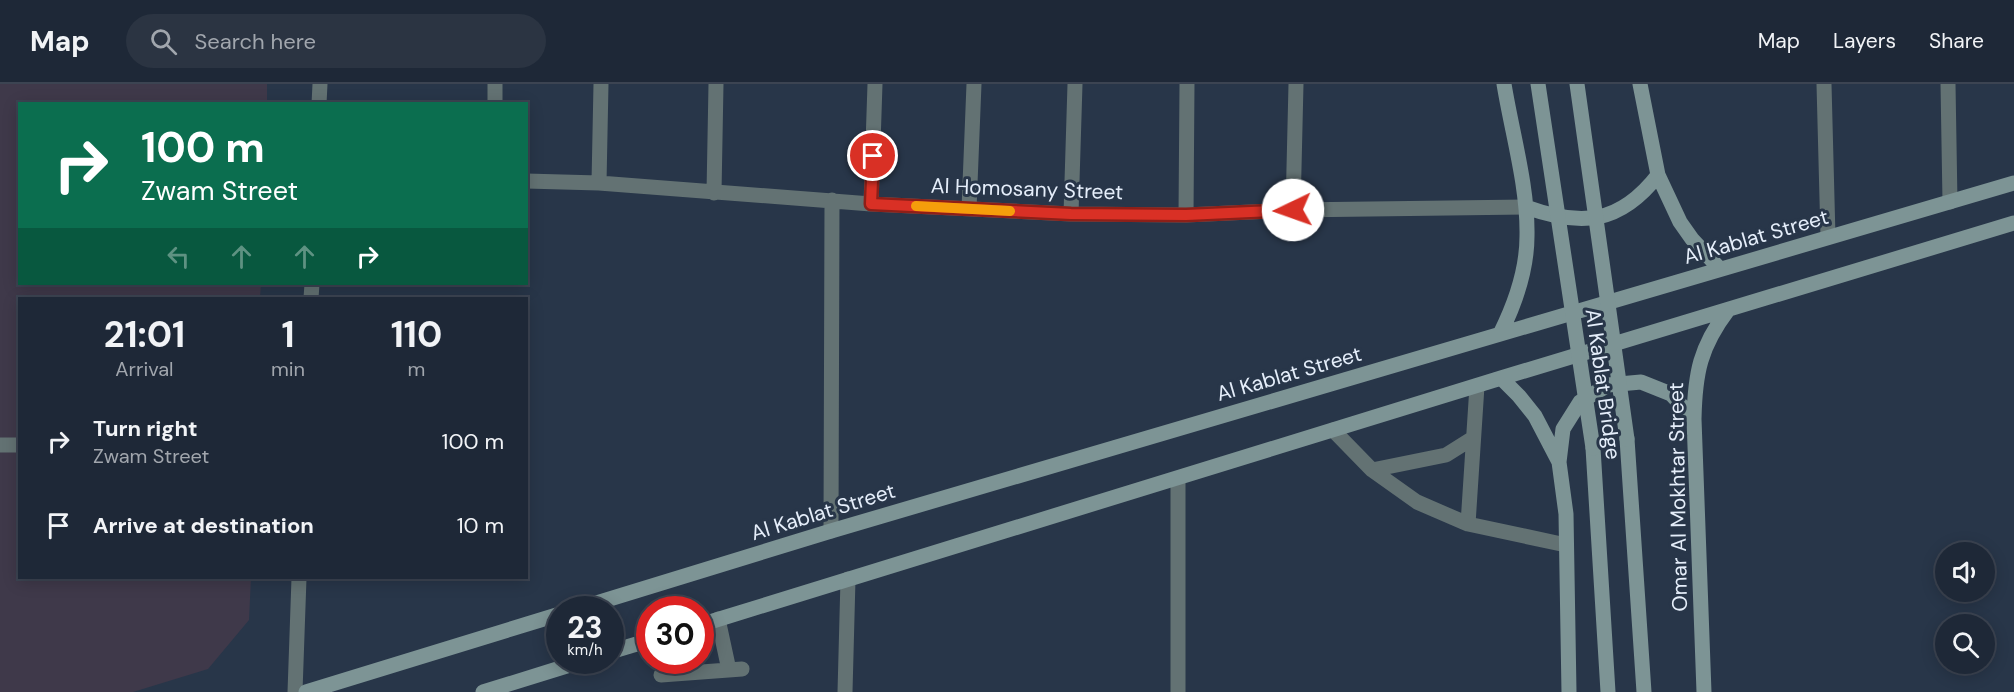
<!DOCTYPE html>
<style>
body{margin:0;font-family:"DM Sans",sans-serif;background:#2b3442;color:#f1f3f6;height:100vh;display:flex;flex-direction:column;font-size:22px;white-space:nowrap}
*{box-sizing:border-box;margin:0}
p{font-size:20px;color:#a1a6ad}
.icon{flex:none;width:33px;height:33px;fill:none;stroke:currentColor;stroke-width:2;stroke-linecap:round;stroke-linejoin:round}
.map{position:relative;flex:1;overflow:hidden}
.panel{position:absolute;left:18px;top:213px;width:510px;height:282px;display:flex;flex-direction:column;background:#1e2837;border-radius:0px;box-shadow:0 3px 15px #0003,0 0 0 2px #3c4452}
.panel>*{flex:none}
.banner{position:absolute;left:18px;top:18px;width:510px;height:183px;border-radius:0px;box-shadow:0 3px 15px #0003,0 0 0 2px #3c4452;background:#0b6e4f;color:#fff;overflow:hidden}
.tools{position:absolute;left:1935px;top:458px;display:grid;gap:12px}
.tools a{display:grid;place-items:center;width:60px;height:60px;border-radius:50%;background:#1e2837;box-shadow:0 3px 15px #0003,0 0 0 2px #3c4452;font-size:30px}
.speed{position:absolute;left:546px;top:512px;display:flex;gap:12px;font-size:30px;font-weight:700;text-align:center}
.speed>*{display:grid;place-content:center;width:78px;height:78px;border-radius:50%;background:#1e2837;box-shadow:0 3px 15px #0003,0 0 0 2px #3c4452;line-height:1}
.speed small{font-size:15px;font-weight:400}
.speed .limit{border:9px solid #d22;background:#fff;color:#111}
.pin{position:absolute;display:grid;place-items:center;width:51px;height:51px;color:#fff;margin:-26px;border:3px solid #fff;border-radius:50%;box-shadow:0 2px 6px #0007}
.me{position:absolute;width:66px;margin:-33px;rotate:267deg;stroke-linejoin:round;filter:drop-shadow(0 0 4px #0008)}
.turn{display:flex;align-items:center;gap:21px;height:126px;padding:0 24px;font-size:27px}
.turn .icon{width:78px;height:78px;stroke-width:2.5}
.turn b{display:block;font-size:42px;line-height:51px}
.lanes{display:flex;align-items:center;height:57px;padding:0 24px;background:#0003;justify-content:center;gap:30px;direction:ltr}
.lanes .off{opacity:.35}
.eta{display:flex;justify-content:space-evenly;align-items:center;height:102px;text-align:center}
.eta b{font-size:36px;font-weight:700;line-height:42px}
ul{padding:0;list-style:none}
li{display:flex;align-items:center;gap:18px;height:84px;padding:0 24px}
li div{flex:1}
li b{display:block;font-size:22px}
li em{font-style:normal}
header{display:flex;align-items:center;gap:36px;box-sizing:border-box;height:84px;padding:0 30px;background:#1e2837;border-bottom:2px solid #3c4452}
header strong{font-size:28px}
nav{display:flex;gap:33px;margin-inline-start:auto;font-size:21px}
.search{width:420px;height:54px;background:#2b3442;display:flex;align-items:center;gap:15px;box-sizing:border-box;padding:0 21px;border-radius:33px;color:#a1a6ad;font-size:22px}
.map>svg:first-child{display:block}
.industrial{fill:#3f394a}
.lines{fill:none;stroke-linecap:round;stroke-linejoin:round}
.service{stroke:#637273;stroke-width:15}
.minor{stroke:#637273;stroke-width:15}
.secondary{stroke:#7d9495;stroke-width:15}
.secondary-bridge{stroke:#7d9495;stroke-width:15}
.route-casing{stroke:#8d1f18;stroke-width:15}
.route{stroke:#d93025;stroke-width:10}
.slow{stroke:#f59e0b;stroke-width:10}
.labels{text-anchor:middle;stroke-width:6;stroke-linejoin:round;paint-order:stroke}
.street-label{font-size:21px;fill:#e5eefa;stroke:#283649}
</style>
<header>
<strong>Map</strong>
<div class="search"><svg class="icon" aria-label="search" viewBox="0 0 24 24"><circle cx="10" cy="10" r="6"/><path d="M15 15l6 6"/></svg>Search here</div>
<nav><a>Map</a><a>Layers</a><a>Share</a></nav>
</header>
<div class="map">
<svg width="2014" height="608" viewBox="0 0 2014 608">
<rect width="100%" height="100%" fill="#283649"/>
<path class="industrial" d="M0 0H267V19L20 20V200H261L260 214H20V494H251L249 536 208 585 133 608H0Z"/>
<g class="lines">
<path class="service" d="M1333 346 1372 386 1417 418 1468 440 1566 461
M0 361H20
M1372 386 1446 371 1473 354
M1468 440 1477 302
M718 535 729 586
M661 591 742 585"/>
<path class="minor" d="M1824 0 1828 153
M1948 0 1950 118
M319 20 320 0
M495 20V0
M526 97 599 99 871 120 1071 130 1186 131 1293 126 1526 123
M599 99 601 0
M714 109 716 0
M871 120 875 0
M969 125 974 0
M1293 126 1296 0
M1071 130 1075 0
M1186 131 1187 0
M311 214 312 200
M831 447 832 116
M295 608 299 494
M845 608 848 495
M1178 608V395"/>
<path class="secondary" d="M1640 0 1658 91 1680 138 1692 155 1720 185
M1526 123C1581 143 1620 140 1658 91
M1500 250C1515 220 1527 186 1527 152 1528 103 1512 49 1504 0
M1501 294 1519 312 1535 332 1559 378 1566 430 1569 608
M1627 355 1644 608
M1593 364 1608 608
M1559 378 1563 345 1580 318 1608 301 1641 298 1671 310 1694 335
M577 525 831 447 2014 99
M700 541 1501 294 2014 139
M610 568 650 556
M306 608 560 530
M483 608 586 576
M1704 608 1694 335C1695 289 1700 263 1728 226"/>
<path class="secondary-bridge" d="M1538 0 1593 364
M1577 0 1627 355"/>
</g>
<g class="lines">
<defs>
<path id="route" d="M873 72 871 120 1071 130 1186 131 1293 126"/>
</defs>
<use href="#route" class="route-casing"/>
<use href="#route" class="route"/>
<path class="slow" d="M916 122 1010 127"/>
</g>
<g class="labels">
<g class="street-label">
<text transform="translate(1027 105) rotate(2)" y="7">Al Homosany Street</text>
<text transform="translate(1756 153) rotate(-16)" y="7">Al Kablat Street</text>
<text transform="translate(1289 290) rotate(-16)" y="7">Al Kablat Street</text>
<text transform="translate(1603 300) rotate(82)" y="7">Al Kablat Bridge</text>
<text transform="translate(1678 413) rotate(-91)" y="7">Omar Al Mokhtar Street</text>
<text transform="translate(823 428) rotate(-17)" y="7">Al Kablat Street</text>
</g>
</g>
</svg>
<div class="tools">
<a><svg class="icon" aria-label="sound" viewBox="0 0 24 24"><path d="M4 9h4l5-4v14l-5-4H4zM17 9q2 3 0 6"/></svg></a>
<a><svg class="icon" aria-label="search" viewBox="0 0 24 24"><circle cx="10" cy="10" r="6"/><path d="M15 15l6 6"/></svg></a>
</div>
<div class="speed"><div>23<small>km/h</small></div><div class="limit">30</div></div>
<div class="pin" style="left:873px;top:72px;background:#d93025"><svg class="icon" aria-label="arrive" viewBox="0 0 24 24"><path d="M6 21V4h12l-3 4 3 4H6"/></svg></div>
<svg class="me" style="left:1293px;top:126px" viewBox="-20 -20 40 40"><circle r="19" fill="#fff"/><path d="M0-13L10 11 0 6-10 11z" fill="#d93025"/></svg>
<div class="banner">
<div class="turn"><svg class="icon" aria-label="right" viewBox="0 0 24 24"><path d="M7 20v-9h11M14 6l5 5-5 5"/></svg><div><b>100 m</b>Zwam Street</div></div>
<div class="lanes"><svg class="icon off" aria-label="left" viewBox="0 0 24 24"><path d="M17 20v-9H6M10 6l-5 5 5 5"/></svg><svg class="icon off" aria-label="ahead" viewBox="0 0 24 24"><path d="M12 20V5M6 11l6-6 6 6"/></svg><svg class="icon off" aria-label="ahead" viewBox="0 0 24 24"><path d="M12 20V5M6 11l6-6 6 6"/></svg><svg class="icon" aria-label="right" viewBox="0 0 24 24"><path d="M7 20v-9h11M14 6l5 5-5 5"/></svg></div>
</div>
<section class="panel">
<div class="eta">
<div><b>21:01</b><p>Arrival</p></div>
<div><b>1</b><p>min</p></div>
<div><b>110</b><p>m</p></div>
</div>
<ul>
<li><svg class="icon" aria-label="right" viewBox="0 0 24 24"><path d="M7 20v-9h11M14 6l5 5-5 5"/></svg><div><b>Turn right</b><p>Zwam Street</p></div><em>100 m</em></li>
<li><svg class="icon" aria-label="arrive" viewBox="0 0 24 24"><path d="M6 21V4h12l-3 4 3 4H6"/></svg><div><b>Arrive at destination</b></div><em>10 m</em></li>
</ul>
</section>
</div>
